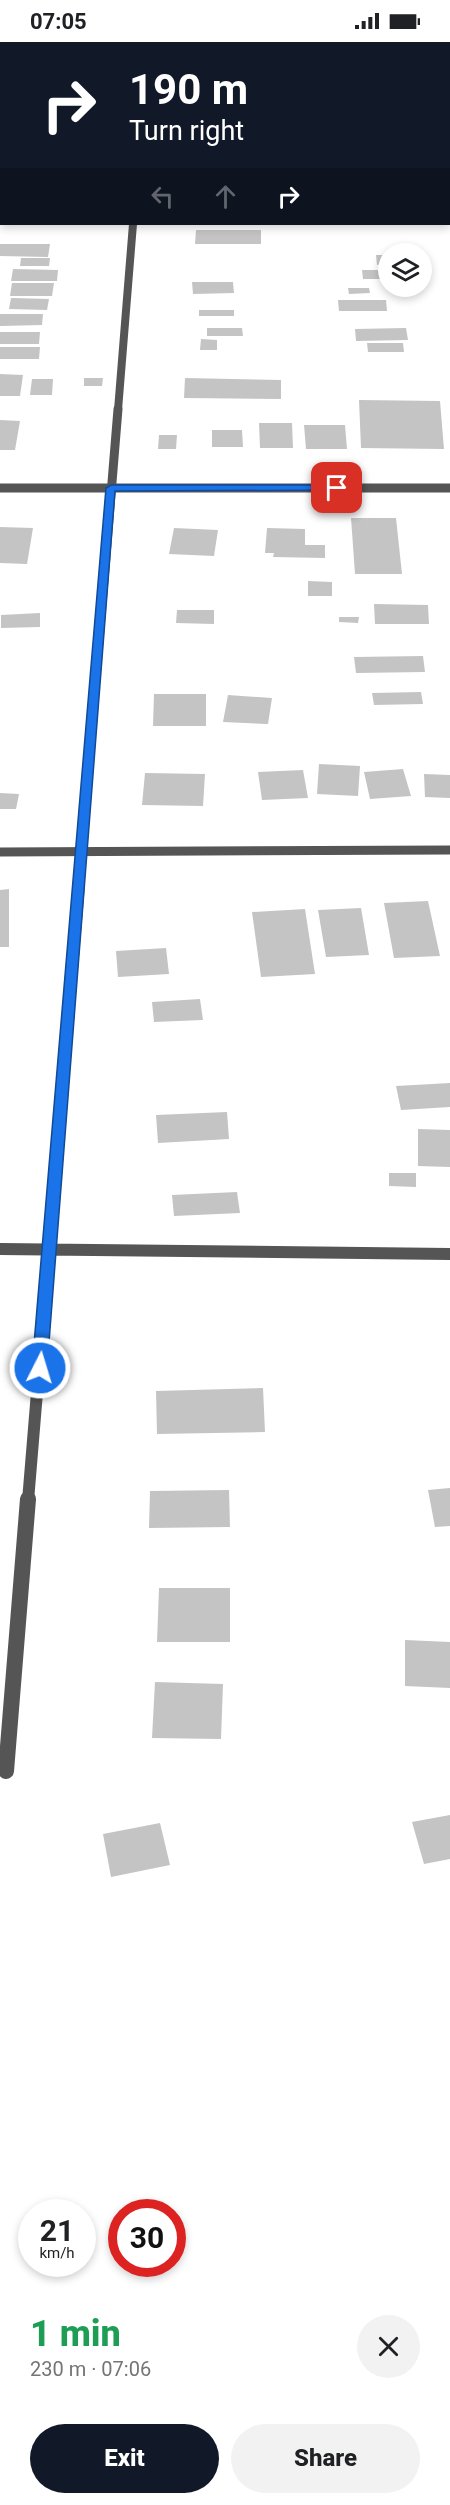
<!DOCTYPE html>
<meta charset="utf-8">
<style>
body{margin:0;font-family:Roboto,sans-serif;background:#f2f2f2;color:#202124;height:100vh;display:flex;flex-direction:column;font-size:22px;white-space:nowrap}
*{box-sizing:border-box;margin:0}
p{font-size:20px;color:#757577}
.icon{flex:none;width:33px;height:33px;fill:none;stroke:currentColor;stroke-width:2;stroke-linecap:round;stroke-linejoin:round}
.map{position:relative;height:2253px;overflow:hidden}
.panel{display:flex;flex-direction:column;background:#fff;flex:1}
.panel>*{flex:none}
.top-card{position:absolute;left:0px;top:0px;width:450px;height:183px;box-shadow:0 3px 9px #0003;background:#111827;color:#fff;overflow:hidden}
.buttons{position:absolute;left:378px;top:201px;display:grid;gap:12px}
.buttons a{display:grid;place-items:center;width:54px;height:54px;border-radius:50%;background:#fff;box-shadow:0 3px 9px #0003;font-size:30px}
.speed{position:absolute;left:18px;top:2157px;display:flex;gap:12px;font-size:30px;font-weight:700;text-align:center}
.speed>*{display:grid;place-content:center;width:78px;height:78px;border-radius:50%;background:#fff;box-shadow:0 3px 9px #0003;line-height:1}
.speed small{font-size:15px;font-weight:400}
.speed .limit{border:9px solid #d22;background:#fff;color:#111}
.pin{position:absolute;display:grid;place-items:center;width:51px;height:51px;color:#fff;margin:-26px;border-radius:12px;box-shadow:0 3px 9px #0006}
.me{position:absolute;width:66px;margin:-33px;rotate:5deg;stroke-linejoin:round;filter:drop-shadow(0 0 4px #0008)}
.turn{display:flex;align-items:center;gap:21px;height:126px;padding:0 30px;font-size:27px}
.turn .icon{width:78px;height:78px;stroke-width:2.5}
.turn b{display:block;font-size:42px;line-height:51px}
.lanes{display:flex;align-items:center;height:57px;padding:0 30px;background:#0003;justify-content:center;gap:30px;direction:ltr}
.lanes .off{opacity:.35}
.round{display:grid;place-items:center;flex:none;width:63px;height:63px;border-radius:32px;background:#f2f2f2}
.overview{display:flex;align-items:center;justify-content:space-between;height:102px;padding:0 30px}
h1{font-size:36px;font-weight:800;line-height:45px;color:#1e9e55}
.cta{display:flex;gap:12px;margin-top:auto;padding:12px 30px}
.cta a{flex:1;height:69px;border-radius:36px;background:#111827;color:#fff;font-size:24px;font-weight:800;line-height:69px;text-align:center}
.cta a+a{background:#f2f2f2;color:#202124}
.status{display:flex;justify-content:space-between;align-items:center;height:42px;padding:0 30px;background:#fff;direction:ltr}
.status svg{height:16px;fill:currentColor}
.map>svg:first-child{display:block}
.building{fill:#c4c4c4}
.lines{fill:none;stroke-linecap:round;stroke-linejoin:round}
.minor-far3{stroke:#555;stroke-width:8}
.minor-far2{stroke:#555;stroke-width:9}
.minor-far1{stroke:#555;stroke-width:12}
.minor{stroke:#555;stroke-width:16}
.route{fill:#1a73e8;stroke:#114b97;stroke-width:1.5}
</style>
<div class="status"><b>07:05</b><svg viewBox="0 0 49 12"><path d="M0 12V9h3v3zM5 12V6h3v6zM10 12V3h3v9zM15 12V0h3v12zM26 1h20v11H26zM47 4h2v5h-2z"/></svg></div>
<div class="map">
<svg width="450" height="2253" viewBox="0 0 450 2253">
<rect width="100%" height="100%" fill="#fff"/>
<path class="building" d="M196 188H261V202H195Z
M0 202H50L48 215 0 214Z
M376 213H388V222L377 223Z
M21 216H50L49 224H20Z
M13 227 58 228 57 239H11Z
M362 228H386L388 237H363Z
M192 240H233L234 251 193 252Z
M12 241H54L52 254H10Z
M348 246H369L370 251 349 252Z
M11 256 49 257 47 268 9 267Z
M338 258H386L387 269H339Z
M199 268H234V274H199Z
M0 272H43L42 283 0 284Z
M207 286H242L243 294H207Z
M406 286 408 298 356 299 355 287Z
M0 290H40L39 302H0Z
M201 297 217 298V308H200Z
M367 301H403L404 310H368Z
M0 305H40L39 317H0Z
M0 332 23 333 20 354H0Z
M84 336H103L102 344H84Z
M185 336 281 338V357L184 356Z
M32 337H53L52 353H30Z
M359 358 440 359 444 407 361 406Z
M0 378 20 379 15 408H0Z
M259 381H292L293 406H260Z
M304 383H345L347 407H306Z
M212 388H242L243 405H212Z
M159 393H177L176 407H158Z
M351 476H396L402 532H355Z
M0 485 33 486 27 522 0 521Z
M174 486 218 488 214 514 169 512Z
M267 486 305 487V503H325V516L273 515 274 511H265Z
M308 539 332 540V554H308Z
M374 562 428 563 429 582H375Z
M177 568H214V582L176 581Z
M40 571V585L1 586V573Z
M339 575H359L358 581 339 580Z
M423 614 425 630 356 631 354 615Z
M421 650 423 662 374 663 372 651Z
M154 652H206V684H153Z
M228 653 272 656 268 682 223 680Z
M319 722 360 724 358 754 317 752Z
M403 727 411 754 370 757 364 730Z
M303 728 308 756 262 758 258 730Z
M145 731 205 732 203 764 142 763Z
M424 732 450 733V756L425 755Z
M0 751 19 752 16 767H0Z
M9 847V905H0V848Z
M428 859 440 914 394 916 384 861Z
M361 866 369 913 326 915 318 868Z
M305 867 315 932 261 935 252 870Z
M166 906 169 932 118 935 116 909Z
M200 957 203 978 154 980 152 960Z
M450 1041V1065L401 1068 396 1044Z
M227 1070 229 1097 158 1101 156 1073Z
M418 1087 450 1088V1125L418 1124Z
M389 1131H416V1145L389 1144Z
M237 1150 240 1171 174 1174 172 1153Z
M263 1346 265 1390 157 1392 156 1349Z
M450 1446V1484L435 1485 428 1448Z
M229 1448 230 1485 149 1486 150 1449Z
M159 1546H230V1600H157Z
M405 1598 450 1600V1646L405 1644Z
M155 1640 223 1642 221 1697 152 1696Z
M450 1773V1817L424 1822 412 1780Z
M160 1781 170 1823 111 1835 103 1792Z"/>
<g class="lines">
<path class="minor-far3" d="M448 121V133
M118 368 133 182"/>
<path class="minor-far2" d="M0 446H450
M0 810 450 808
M79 844 118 367"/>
<path class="minor-far1" d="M0 1207 450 1212
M28 1459 79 842"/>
<path class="minor" d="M6 1729 28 1457"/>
</g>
<path class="route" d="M337 443 342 446 340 448 115 449 47 1326 45 1330H34L32 1326 106 446 111 443Z"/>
</svg>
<div class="buttons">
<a><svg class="icon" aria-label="layers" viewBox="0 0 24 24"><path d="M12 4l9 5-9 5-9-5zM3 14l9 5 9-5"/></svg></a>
</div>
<div class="speed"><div>21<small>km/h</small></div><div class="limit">30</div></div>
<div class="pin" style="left:337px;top:446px;background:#d93025"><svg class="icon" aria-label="arrive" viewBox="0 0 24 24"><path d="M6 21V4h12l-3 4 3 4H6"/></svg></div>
<svg class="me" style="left:40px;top:1326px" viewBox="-20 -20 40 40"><circle r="17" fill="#1a73e8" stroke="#fff" stroke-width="3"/><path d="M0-11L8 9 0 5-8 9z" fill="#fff"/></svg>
<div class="top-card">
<div class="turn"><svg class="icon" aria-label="right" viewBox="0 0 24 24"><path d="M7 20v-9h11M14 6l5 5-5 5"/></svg><div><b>190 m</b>Turn right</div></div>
<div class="lanes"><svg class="icon off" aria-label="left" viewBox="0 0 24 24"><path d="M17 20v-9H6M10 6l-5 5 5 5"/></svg><svg class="icon off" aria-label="ahead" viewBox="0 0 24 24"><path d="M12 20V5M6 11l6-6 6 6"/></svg><svg class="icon" aria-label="right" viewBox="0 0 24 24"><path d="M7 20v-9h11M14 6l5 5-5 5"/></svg></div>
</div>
</div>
<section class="panel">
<div class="overview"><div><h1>1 min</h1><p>230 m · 07:06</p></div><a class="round"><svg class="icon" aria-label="close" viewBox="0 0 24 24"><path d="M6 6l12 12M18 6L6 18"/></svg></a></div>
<div class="cta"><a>Exit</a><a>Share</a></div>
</section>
